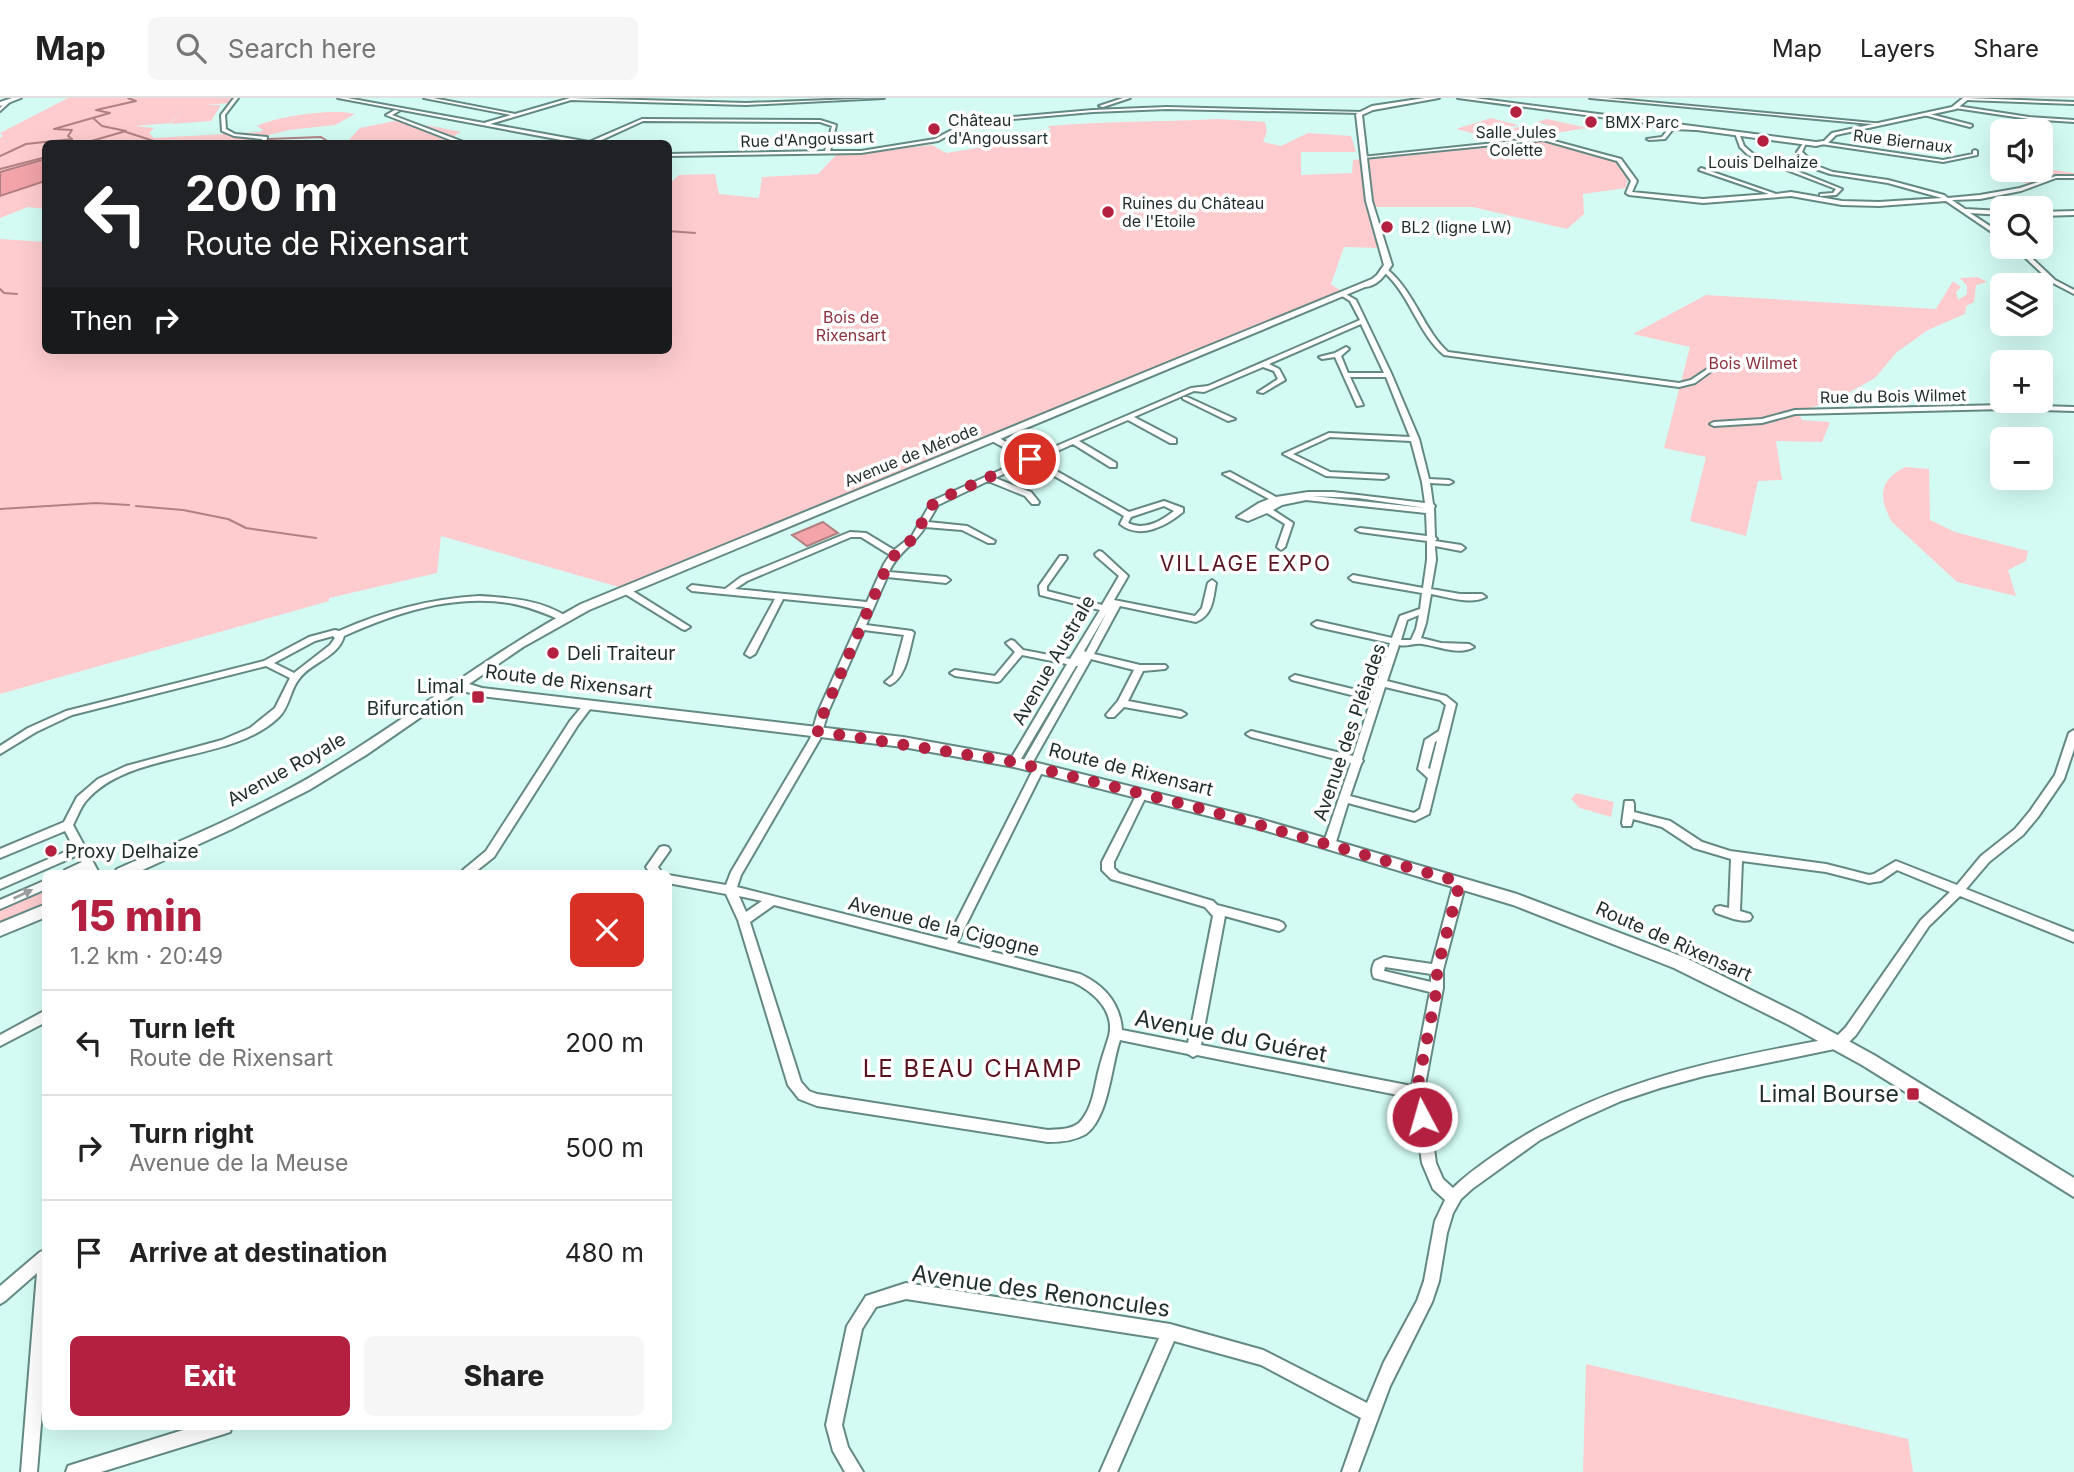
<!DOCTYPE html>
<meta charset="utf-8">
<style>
body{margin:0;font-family:Inter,sans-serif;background:#f6f6f6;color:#222;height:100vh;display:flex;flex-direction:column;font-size:26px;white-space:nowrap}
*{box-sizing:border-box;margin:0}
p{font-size:23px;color:#767676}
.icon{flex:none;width:38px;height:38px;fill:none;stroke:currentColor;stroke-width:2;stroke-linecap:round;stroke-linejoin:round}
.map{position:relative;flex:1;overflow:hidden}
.panel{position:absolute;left:42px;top:772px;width:630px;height:560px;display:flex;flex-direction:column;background:#fff;border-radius:10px;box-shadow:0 7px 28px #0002}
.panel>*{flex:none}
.hud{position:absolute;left:42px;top:42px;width:630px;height:214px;border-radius:10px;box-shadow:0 7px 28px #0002;background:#202124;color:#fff;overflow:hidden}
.controls{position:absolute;left:1990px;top:21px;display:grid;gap:14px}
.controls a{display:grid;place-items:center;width:63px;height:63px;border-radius:10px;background:#fff;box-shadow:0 7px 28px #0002;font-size:35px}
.pin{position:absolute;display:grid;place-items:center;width:60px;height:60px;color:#fff;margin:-30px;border:4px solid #fff;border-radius:50%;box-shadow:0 2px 7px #0007}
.me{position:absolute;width:77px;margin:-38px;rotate:354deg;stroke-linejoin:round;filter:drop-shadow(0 0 5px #0008)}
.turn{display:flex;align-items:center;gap:24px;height:147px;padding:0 28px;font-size:32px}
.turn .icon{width:91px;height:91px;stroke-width:2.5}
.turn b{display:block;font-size:49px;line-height:60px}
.then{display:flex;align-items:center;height:66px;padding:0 28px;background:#0003;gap:14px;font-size:26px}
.round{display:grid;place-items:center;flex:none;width:74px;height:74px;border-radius:10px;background:#f6f6f6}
.head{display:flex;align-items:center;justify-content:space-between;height:119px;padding:0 28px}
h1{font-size:42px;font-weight:800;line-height:52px;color:#b32040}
.action{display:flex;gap:14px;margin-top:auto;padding:14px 28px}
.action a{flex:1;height:80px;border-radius:10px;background:#b32040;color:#fff;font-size:28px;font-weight:800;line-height:80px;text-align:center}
.action a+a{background:#f6f6f6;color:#222}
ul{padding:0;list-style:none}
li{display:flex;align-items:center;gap:21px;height:105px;padding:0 28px;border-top:2px solid #e0e0e0}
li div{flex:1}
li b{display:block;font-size:26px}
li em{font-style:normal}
header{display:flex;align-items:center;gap:42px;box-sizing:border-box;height:98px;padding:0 35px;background:#fff;border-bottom:2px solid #e0e0e0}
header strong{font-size:33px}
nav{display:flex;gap:38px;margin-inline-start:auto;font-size:24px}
.search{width:490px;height:63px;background:#f6f6f6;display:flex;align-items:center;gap:18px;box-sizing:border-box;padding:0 24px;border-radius:10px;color:#767676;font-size:26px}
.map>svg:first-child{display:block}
.green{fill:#feccce}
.water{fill:#f2a4a9;stroke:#b28083;stroke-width:2}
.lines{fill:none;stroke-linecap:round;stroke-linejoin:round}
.stream{stroke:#b28083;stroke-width:2}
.minor-casing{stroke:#648983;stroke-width:4}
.tertiary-casing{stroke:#648983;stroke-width:4}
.minor{fill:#fff;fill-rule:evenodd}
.tertiary{fill:#fff;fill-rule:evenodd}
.oneway{fill:#9aa0a0}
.route{stroke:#b32040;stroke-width:12;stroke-dasharray:0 21.6}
.poi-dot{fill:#b32040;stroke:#fff;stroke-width:2.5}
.labels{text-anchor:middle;stroke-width:7;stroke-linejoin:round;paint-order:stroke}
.far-poi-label{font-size:16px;fill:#1e2d2b;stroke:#fff;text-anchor:start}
.far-street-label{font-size:16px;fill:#1e2d2b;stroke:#fff}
.far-park-label{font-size:16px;fill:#8b313e;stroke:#fff}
.poi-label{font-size:19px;fill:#1e2d2b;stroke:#fff;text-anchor:start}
.street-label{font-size:19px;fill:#1e2d2b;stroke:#fff}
.neighbourhood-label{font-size:21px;letter-spacing:2px;fill:#591420;stroke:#fff}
.near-street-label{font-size:23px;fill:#1e2d2b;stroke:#fff}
.near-poi-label{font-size:23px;fill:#1e2d2b;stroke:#fff;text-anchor:end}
.near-neighbourhood-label{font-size:24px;letter-spacing:2px;fill:#591420;stroke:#fff}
</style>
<header>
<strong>Map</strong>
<div class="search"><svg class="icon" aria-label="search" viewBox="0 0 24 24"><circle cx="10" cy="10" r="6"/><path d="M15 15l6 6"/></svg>Search here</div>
<nav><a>Map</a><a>Layers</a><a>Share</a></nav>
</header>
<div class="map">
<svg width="2074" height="1374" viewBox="0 0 2074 1374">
<rect width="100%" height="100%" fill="#d3fbf4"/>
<path class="green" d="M68 0H233L231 5 204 7H221L211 23 171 26 184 7 171 25 135 28 154 30 149 35 154 40 260 34 263 32 257 28C276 18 335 10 355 16L335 27 289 32 241 44 138 46 141 42 46 46 45 61 0 74V40L3 38 0 35Z
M1491 20 1518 27 1483 38 1456 31Z
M1217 21 1265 24 1267 33 1263 44 1281 48 1308 35 1351 38 1356 54H1301V77L1352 75 1353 62 1531 42 1554 43 1621 63 1628 79 1626 90 1583 96 1584 116 1567 131 1473 109H1369L1379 150 1344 149 1331 186 1341 193 622 490 441 438 437 475 329 500V503L0 596V141L45 144 46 252H668L669 86 679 77 715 76 719 96 759 100 762 79 818 76 836 57 932 47 946 55 996 47 989 38 1051 32 1048 28C1105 23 1160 24 1217 21Z
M1547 21 1588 30 1503 43 1486 40 1517 29 1532 33 1549 31 1550 28 1537 24Z
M399 22C420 27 439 29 461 34L455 37 454 45 348 43 360 30Z
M2041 70 2074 75V80L2054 78 2029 86 1991 76C2006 68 2026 76 2041 70Z
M45 83V111L28 109 0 120V98Z
M1978 179 1987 184 1976 187 1974 204 1966 208 1965 216 1928 232 1897 254 1875 280 1837 301 1798 314 1802 322 1830 324 1822 344 1776 343 1782 382 1758 383 1746 438 1690 423 1706 359 1664 350 1690 249 1633 236 1706 197 1936 211 1953 183 1961 189 1956 194 1958 202 1967 196V188L1960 180Z
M1905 369 1929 371 1930 422 1955 434 2028 453 2026 463 2008 472 2016 498 1957 484 1892 424C1878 399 1879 382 1905 369Z
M1576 695 1614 704 1611 719 1580 710 1571 701Z
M45 790V804L0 825V811Z
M1586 1266 1908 1341 1913 1374H1583Z"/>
<path class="water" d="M45 61V83L0 98V74Z
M823 424 838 435 807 448 792 437Z"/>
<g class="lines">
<path class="stream" d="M126 34 163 46
M269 41 321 39 332 46
M81 46 126 33 102 28 93 20
M215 46 262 41
M338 46H355
M0 58 26 46 72 41 68 38 72 32 54 31 110 15 96 12 136 3 128 0
M0 71 46 59
M668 133 695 135
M0 191 4 195 17 196
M136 408 183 412 228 421 246 430 316 440
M0 411 96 405 129 407"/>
<defs>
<path id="minor" d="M234 0H238L225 17 226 31 235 36 267 39 266 46H262V41L234 38 222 33 221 17Z
M338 0H347L484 25 511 17 424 0H433L515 16 570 0 746 5 884 0 746 7 571 2 490 26 589 44 642 21 820 22 836 27 830 53H861L935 41 961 27 990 21 1093 12 1167 9 1363 14 1361 15 1167 11 1093 14 990 23 964 29 938 43 861 55 668 58V56L825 53 832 28 820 24 643 23 595 45 596 46H583Z
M1123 0H1130L1103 9 1099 8Z
M1590 0H1606L1884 26 1882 27Z
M1966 0 2074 4V6L1967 2 1965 1Z
M7 2 11 3 0 13V10Z
M1957 8 2029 19 2074 22V24L2029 21 1955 10Z
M395 12 399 13 392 17 469 46H461L386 17Z
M1926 15 1972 27V28L1970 29 1924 17Z
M1670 29 1697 30 1699 31 1697 32 1673 31 1665 41 1649 42 1647 41 1662 39Z
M1735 35H1739L1744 48 1752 55 1842 91 1836 97 1820 98V96L1833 95 1836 91 1748 57 1740 49Z
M1543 40 1621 61 1637 83 1632 94 1703 101 1769 96 1699 72 1701 70 1776 96 1791 94 1842 103 1879 104 1942 100 1888 85 1830 76 1813 70 1797 54 1804 44 1806 45 1802 54 1817 68 1833 74 1888 82 1944 97 1948 100 1980 97 2020 90 2056 78H2074V80H2056L2021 93 1980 101 1952 102 1965 111 2002 113V117L1970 115 2002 136V141L1946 103 1879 108 1842 107 1791 98 1703 105 1629 97 1626 95 1631 83 1617 63 1543 42 1364 60 1362 59Z
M1823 44 1943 62 1973 56V53L1975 52 1977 53V57L1943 64 1821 46Z
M2074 113V117L2040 118V114Z
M2014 149H2020L2055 182 2074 192V196L2051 184Z
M1384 172H1388C1415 195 1424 233 1448 254L1679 285 1691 282 1709 270 1714 271 1695 285 1679 289 1444 257C1418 235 1410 197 1384 174Z
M1342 194 1356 202 1391 275 1419 341 1429 381 1449 382 1453 384 1449 386 1430 385 1433 406 1435 408 1434 410 1435 439 1437 441 1435 443 1461 447 1465 450 1461 453 1435 448 1436 462 1431 491 1460 496H1482L1486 499C1471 507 1447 499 1431 496L1426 525 1421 540 1441 545 1469 546 1474 549C1459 558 1438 548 1422 546 1414 545 1407 549 1399 547L1387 583 1446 598 1456 606 1429 716 1415 723 1348 705 1335 747 1333 750H1325L1323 747 1351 665 1251 639 1246 636 1251 633 1353 658 1371 602 1292 582 1290 580 1295 577 1373 596 1390 545 1317 529 1312 526 1317 523 1392 540 1400 518 1420 511 1422 495 1353 483 1349 480 1353 477 1423 490 1427 462V443L1360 434 1356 432 1360 430 1427 438 1426 415 1306 402 1282 407 1273 412 1293 425 1285 449 1281 452 1277 449 1285 426 1267 415 1248 423 1237 419 1259 405 1269 401 1223 376 1230 374 1276 399 1308 394H1333L1425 405 1422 384 1411 343 1330 339 1293 356 1330 374 1387 377 1388 379 1384 381 1326 378 1283 356 1329 335 1410 339 1386 279H1350L1363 307 1357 308 1335 259 1322 261 1319 259 1335 255 1346 249 1349 251 1341 258 1348 275H1384L1361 226 1269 266 1279 271 1285 282 1263 295 1258 294 1278 281 1274 273 1263 269 1204 294 1194 293 1134 319 1176 341V345H1170L1128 322 1079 343 1116 365V369H1110L1073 346 1037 362 1129 414 1164 403 1183 410V414C1166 428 1140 442 1120 426L1124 418 1030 364 995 380 1031 394 1039 404 1038 406H1032L1025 398 988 383 938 407 928 424 967 428 995 443 994 445H988L962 432 925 429C915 446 897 455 889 474L946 479 950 482 946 485 887 479 866 527 912 533 914 535C909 552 907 579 890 587L885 584 893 577 904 537 864 532 828 614 820 641 741 777 737 789 947 842 1034 670 1039 666 1043 667 1044 670 957 845 1080 876C1104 887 1120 905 1122 932L1188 945 1213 818 1205 809 1111 781 1102 772V764L1137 696 1138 693H1146L1147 696 1114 764V770L1119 775 1213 803 1217 807 1279 823 1283 825 1285 828 1283 831 1279 833 1225 818 1201 947 1412 988 1430 894 1374 880C1371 875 1372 868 1375 863L1384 859 1432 866 1454 784 1456 781H1464L1466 784 1443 872V890L1425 987 1436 1065 1443 1081 1453 1090C1469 1074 1489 1061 1508 1048 1607 983 1721 960 1835 940L1846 929 1921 822 1950 794 1897 772 1881 783 1869 785 1826 774 1742 763 1740 813 1750 816 1752 819 1750 822C1740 825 1726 818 1716 815L1714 812 1716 809 1720 808 1729 810 1731 761 1694 750 1662 729 1633 721 1631 728H1623L1622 725 1625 703H1633L1634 706V714L1670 723 1702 744 1730 753 1826 766 1869 777 1874 776 1896 763 1957 787 1981 758 2015 731 2030 713 2055 677 2069 635 2074 632V651L2064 681 2038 719 2023 737 1989 764 1966 791 2074 834V844L1960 798 1929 828 1856 937 1844 949 1704 978 1660 990 1621 1003 1581 1021 1540 1042 1472 1091 1461 1101 1453 1115 1447 1135 1439 1183 1432 1204 1390 1288 1358 1374H1342L1361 1320 1261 1267 1174 1243 1117 1374H1100L1159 1240 906 1201 876 1209 862 1231 842 1327 848 1349 863 1374H845L833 1353 826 1327 847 1228 866 1198 906 1185 1170 1226 1263 1252 1367 1305 1384 1264 1417 1203 1424 1183 1435 1123 1445 1102 1433 1091 1422 1065 1413 1000 1197 957 1193 959 1188 956 1120 942C1111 968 1109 1019 1086 1036 1074 1043 1061 1044 1048 1044L817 1008 799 1001 788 987 738 822 726 796 668 785V777L726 787 731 774 810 641 818 614 865 509 783 501 755 556 750 559 745 556 775 501 692 493 688 490 692 487 725 491 741 479 850 434 866 435 894 452 912 438 932 403 1025 361 990 342V338H996L1031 359 1191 290 1208 288 1360 222 1350 203 1339 196ZM1312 398 1358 400 1426 410ZM1164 408 1174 413C1161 423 1145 433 1128 425L1131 419ZM851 439H861L890 457 884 466 867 504 735 491 747 483ZM1419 517 1416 531 1411 542H1401L1407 522ZM1385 589 1440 602 1446 607 1439 633 1425 642 1418 671 1428 680 1420 711 1414 715 1350 698 1361 666 1363 663 1362 661ZM1437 643 1430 671 1428 670 1435 644ZM739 798 762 803 746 814ZM774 807 1073 884C1094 894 1115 913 1109 938 1105 951 1101 962 1098 975 1094 992 1092 1012 1079 1025 1070 1032 1059 1031 1048 1032L817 996 809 993 801 984 750 824ZM1385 869 1431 876V884L1384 873Z
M1183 299H1187L1235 321 1228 323 1183 301Z
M2004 307 2074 309V313L2004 311 1795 316 1762 325 1714 328 1710 326 1714 324 1762 321 1795 312Z
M1099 453 1102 454 1128 478 1114 502 1195 518 1202 510 1208 485 1212 482 1216 485C1213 501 1213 517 1196 524L1120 508 1094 556 1140 567H1165L1167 569 1165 571 1143 573 1128 603 1181 613 1186 616 1181 619 1124 609 1114 619H1108L1106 617 1118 603 1134 572 1091 561 1030 669H1022L1021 667 1078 568H1076L1018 666H1010L1009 664 1067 566 1022 557 1000 583 997 584 955 578 950 575 955 572 995 578 1015 554 1006 545 1011 542 1014 543 1023 552 1070 561 1100 512 1040 497 1039 488 1060 458H1066L1067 460 1047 488V493L1102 507 1119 478 1096 458 1095 456ZM1107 514 1086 554 1084 553Z
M625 489 628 490 690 529 685 532 682 531 622 494 621 492Z
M479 498C509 500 544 502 568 520L564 523 561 522C544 515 527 508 509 505 452 496 395 515 344 538 338 560 311 564 299 581 290 592 290 608 279 619 231 666 130 651 86 703 80 710 77 720 73 727L99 775H87L86 772 79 775H63L65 772 82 764 78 757 0 791V782L74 750 65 733 0 760V751L64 724 77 699 98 681 126 668 222 642 250 630 275 610 290 580 266 568 72 617 36 634 0 656V648L28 630 66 613 264 563 309 539 335 532 339 533C384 513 429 501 479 498ZM333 538 335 540 330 547 294 575 274 565 315 543Z
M588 604 593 607 578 627 494 759 474 775H461L463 772 486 753 570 623 585 605Z
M664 748 668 749 670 752 658 769 662 775H650L646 769 660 749Z
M46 782V791L0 811V802Z
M46 912V924L0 948V937Z
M45 1152 46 1265 37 1374H21L37 1175 5 1203 0 1206V1188L40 1154Z
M196 1328H232L230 1334 224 1336 101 1374H66L68 1368 74 1366Z"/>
<path id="tertiary" d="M12 0H21L0 8V4Z
M1425 0H1439L1373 12 1362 17 1372 103 1392 167C1385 177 1378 188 1365 189L589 512 523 549 469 586 482 590 903 639 1014 659 1260 721 1517 796 1686 860 1801 917 1874 957 2074 1080V1099L1862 967 1789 927 1674 870 1513 807 1260 731 1014 669 903 649 481 598 460 592 366 657 309 692 232 731 136 775H115L117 771C187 740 258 711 324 671 411 618 491 555 581 506L1372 181 1377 177 1384 167 1366 103 1356 16 1372 8Z
M1458 0H1474L1816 44 1824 43 1832 35 1952 9 1963 0H1970L1956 11 1836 37 1828 45 1816 48Z
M46 806V819L0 838V825Z"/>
</defs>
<use href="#minor" class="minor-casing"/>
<use href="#tertiary" class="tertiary-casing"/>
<use href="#minor" class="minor"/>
<use href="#tertiary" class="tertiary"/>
</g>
<defs><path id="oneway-solid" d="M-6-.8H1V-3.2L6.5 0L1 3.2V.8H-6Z" transform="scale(1.75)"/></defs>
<use class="oneway" href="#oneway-solid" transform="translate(23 796) rotate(-25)"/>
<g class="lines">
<path class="route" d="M1030 361 938 402 929 410 915 439 897 454 888 466 816 633 1014 664 1203 711 1460 784 1437 872V890L1418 987 1422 1019"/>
</g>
<g class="poi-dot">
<circle cx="1516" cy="14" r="7"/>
<circle cx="1591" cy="24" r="7"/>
<circle cx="934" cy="31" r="7"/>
<circle cx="1763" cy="43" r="7"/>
<circle cx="1108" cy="114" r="7"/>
<circle cx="1387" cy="129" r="7"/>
<circle cx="553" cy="555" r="7"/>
<rect x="471" y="592" width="14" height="14" rx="3.5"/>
<circle cx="51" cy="753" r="7"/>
<rect x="1906" y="989" width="14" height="14" rx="3.5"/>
</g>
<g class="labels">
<g class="far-poi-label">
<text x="948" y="28">Château<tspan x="948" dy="18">d'Angoussart</tspan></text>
<text x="1605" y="30">BMX Parc</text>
<text x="1516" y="40" text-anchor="middle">Salle Jules<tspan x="1516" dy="18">Colette</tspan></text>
<text x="1763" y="70" text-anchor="middle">Louis Delhaize</text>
<text x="1122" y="111">Ruines du Château<tspan x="1122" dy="18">de l'Etoile</tspan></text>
<text x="1401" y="135">BL2 (ligne LW)</text>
</g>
<g class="far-street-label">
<text transform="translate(807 41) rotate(-2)" y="6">Rue d'Angoussart</text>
<text transform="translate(1903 43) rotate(7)" y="6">Rue Biernaux</text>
<text transform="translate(1893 298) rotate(-1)" y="6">Rue du Bois Wilmet</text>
<text transform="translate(911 357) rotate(-22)" y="6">Avenue de Mérode</text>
</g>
<g class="far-park-label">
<text x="851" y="225">Bois de<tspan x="851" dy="18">Rixensart</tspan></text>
<text x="1753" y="271">Bois Wilmet</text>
</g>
<g class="poi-label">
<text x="567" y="562">Deli Traiteur</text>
<text x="464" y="595" text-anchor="end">Limal<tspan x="464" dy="22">Bifurcation</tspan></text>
<text x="65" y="760">Proxy Delhaize</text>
</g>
<g class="street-label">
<text transform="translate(1053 562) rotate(-60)" y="7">Avenue Australe</text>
<text transform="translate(569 583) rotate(7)" y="7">Route de Rixensart</text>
<text transform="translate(1349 634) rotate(-71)" y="7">Avenue des Pléiades</text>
<text transform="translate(286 671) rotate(-29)" y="7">Avenue Royale</text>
<text transform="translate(1131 671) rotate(14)" y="7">Route de Rixensart</text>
<text transform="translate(944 828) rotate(14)" y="7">Avenue de la Cigogne</text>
<text transform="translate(1674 843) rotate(24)" y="7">Route de Rixensart</text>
</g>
<g class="neighbourhood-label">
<text x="1246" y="473">VILLAGE EXPO</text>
</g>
<g class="near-street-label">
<text transform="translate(1231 938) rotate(11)" y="8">Avenue du Guéret</text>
<text transform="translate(1041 1193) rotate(8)" y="8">Avenue des Renoncules</text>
</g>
<g class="near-poi-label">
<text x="1899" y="1004">Limal Bourse</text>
</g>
<g class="near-neighbourhood-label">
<text x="973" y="979">LE BEAU CHAMP</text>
</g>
</g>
</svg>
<div class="controls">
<a><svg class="icon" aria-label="sound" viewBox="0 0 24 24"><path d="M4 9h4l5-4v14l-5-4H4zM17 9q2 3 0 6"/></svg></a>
<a><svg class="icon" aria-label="search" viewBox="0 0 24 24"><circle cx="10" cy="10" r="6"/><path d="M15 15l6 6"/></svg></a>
<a><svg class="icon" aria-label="layers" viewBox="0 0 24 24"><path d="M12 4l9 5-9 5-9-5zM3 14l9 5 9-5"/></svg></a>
<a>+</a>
<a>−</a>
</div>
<div class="pin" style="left:1030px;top:361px;background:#d93025"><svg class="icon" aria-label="arrive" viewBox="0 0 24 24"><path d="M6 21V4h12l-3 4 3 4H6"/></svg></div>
<svg class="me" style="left:1422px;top:1019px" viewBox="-20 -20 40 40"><circle r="17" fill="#b32040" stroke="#fff" stroke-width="3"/><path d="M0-11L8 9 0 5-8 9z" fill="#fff"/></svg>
<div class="hud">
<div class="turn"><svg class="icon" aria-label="left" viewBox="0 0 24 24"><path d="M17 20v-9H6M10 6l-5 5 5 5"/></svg><div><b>200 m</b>Route de Rixensart</div></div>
<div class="then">Then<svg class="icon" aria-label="right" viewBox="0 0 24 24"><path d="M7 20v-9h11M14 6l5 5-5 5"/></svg></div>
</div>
<section class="panel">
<div class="head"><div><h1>15 min</h1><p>1.2 km · 20:49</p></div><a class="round" style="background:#d93025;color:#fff"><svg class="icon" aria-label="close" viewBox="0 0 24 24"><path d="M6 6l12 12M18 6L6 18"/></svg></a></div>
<ul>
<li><svg class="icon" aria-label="left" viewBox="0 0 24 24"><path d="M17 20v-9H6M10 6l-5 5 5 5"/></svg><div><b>Turn left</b><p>Route de Rixensart</p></div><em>200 m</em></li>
<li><svg class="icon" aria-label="right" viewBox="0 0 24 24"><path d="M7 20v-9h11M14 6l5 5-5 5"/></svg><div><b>Turn right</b><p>Avenue de la Meuse</p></div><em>500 m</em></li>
<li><svg class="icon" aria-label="arrive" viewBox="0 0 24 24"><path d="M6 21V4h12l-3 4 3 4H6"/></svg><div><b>Arrive at destination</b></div><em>480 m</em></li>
</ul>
<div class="action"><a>Exit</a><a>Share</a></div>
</section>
</div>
